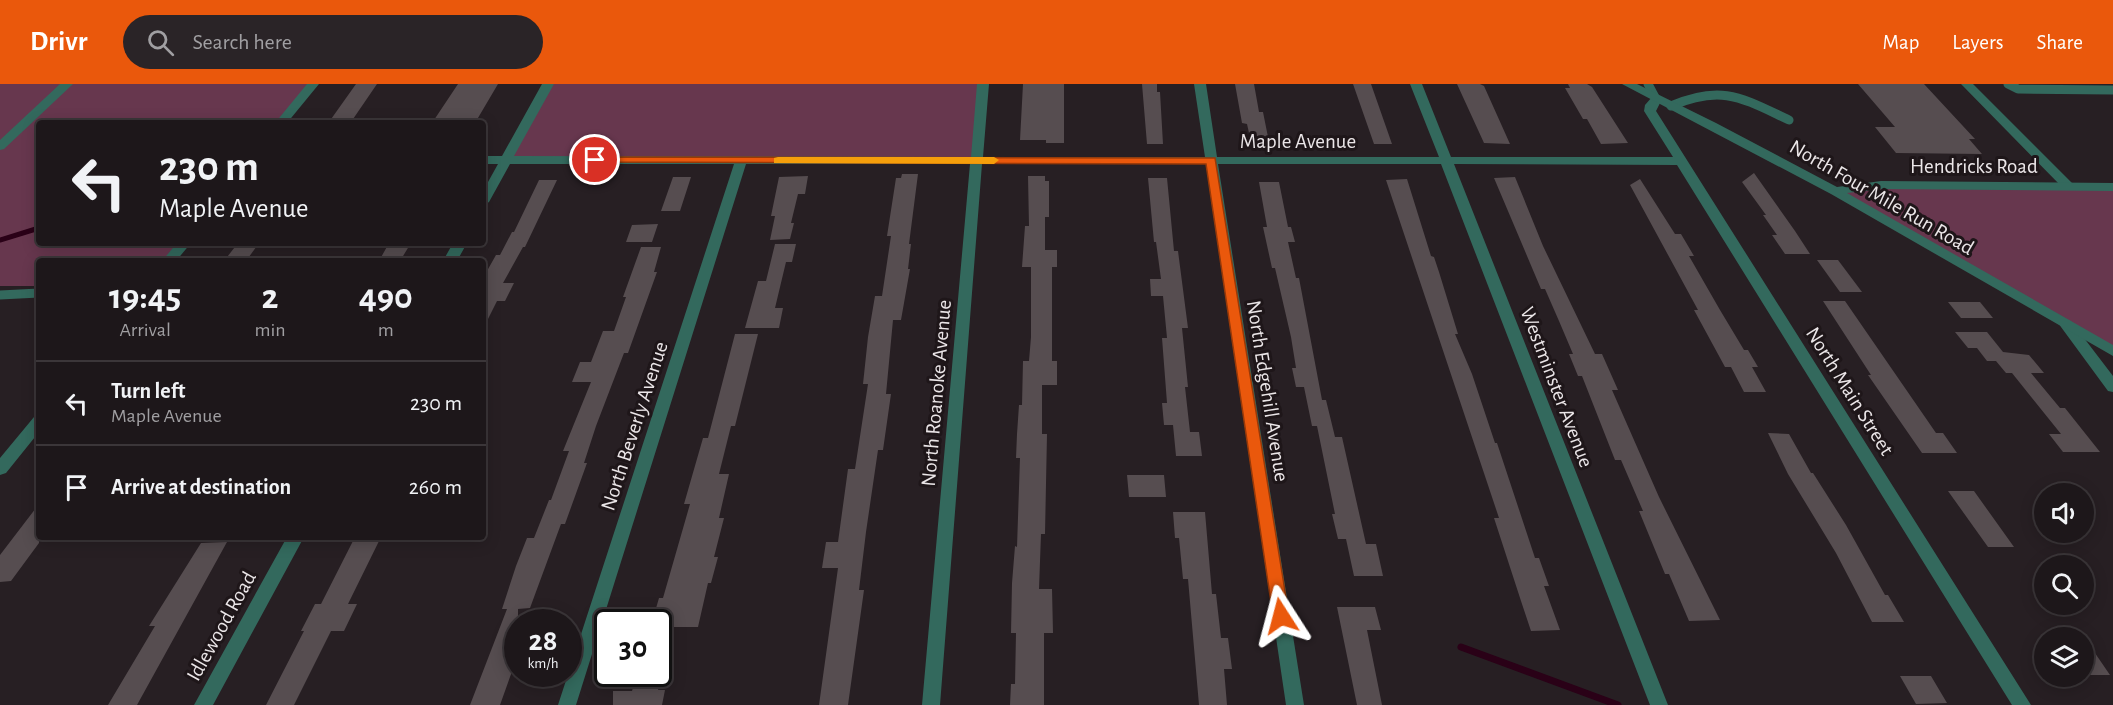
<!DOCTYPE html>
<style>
body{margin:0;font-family:"Alegreya Sans",sans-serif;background:#2a2427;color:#f1f3f6;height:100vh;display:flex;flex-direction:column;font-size:22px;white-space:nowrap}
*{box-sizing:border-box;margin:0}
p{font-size:20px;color:#a09fa2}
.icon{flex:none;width:33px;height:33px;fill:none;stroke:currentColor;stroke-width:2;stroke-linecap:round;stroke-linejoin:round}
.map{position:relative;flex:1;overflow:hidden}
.drawer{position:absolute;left:36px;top:174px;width:450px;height:282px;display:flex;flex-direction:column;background:#1d171a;border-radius:6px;box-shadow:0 3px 15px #0003,0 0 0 2px #3b3639}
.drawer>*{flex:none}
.guide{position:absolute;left:36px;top:36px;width:450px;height:126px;border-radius:6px;box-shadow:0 3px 15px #0003,0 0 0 2px #3b3639;background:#1d171a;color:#f1f3f6;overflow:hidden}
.tools{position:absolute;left:2034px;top:399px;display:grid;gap:12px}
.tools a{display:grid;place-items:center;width:60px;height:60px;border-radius:50%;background:#1d171a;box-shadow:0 3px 15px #0003,0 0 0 2px #3b3639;font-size:30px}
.speed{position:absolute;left:504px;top:525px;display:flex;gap:12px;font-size:30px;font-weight:700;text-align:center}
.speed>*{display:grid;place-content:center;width:78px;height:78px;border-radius:50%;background:#1d171a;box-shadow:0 3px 15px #0003,0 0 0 2px #3b3639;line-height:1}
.speed small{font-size:15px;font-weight:400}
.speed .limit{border:3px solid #111;border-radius:9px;background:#fff;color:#111}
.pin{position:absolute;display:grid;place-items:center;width:51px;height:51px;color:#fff;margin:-26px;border:3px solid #fff;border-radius:50%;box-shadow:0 2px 6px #0007}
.me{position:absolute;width:66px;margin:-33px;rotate:351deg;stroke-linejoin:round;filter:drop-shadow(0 0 4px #0008)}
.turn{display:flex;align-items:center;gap:21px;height:126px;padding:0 24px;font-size:27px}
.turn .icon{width:78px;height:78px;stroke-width:2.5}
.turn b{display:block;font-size:42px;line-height:51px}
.eta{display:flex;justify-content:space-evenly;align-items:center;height:102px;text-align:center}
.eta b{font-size:36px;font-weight:700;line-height:42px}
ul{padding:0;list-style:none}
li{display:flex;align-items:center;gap:18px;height:84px;padding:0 24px;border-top:2px solid #3b3639}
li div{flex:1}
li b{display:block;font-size:22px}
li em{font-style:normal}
header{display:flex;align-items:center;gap:36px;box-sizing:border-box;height:84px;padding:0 30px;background:#ea580c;color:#fff}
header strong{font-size:28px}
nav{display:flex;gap:33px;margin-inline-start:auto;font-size:21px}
.search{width:420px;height:54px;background:#2a2427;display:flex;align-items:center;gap:15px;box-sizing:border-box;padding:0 21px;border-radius:33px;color:#a09fa2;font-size:22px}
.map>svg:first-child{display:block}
.green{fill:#67374e}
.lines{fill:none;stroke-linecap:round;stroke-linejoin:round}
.stream-far1{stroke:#2a0117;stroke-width:5}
.stream{stroke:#2a0117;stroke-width:7}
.building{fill:#564d50}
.service{stroke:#33695d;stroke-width:9}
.minor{fill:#33695d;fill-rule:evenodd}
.tertiary{fill:#33695d;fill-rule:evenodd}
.route{fill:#ea580c;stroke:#983908;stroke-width:1.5}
.slow{fill:#f59e0b}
.labels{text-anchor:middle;stroke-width:6;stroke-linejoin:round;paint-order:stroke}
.street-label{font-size:21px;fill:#ebe6e8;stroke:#1e1619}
</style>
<header>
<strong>Drivr</strong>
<div class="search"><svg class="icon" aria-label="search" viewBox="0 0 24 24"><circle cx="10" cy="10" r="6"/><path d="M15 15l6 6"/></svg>Search here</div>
<nav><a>Map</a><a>Layers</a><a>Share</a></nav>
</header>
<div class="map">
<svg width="2113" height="621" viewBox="0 0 2113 621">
<rect width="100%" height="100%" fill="#271f23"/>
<path class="green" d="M0 0H313L281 39H39V159H184L169 177H39V202H0Z
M548 0H983L976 76H506Z
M1881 101 2113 103V267L1835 107Z"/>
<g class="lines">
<path class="stream-far1" d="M0 156 39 144"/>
<path class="stream" d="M1461 563 1618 621"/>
</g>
<path class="building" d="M356 0H377L351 38H329Z
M458 0H498L475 39H432Z
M1023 0H1064V59H1046V56H1020Z
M1142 0H1157V8H1160L1163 60H1147Z
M1235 0H1254L1259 28H1263L1269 58H1251L1247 40 1242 39Z
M1353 0H1371L1392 60H1374Z
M1457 0H1480L1484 2 1510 60 1484 59Z
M1568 0H1587L1592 3 1628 59 1601 60 1587 35H1583L1565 4H1570Z
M1858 0H1924L1975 55H1969L1982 70 1896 69 1875 43H1895Z
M1754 89 1795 147 1810 170H1785L1772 151H1777L1763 131H1766L1742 98Z
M902 90H918L909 160H911L908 185H910L901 236H893L886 310H891L883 366H878L866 448 859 506H864L848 621H819L838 484H822L826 458H838L848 385H855L868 300H863L868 253 875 212H882L891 152H887L896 94H901Z
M808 92 805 110H798L791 139H794L790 155 770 156 775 132H771L779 93Z
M1028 92H1045V97H1049V133H1045V166H1057V183H1052V277H1057V301H1042V350H1047L1045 450H1041L1039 505H1052L1053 549H1044V621H1010L1011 600H1015L1016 549H1011L1012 499 1015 462 1017 463 1020 374H1016L1017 350 1019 321H1022L1023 277H1029L1031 253V183H1022L1025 142H1029Z
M673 93H691L680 127H661Z
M1515 93 1543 162 1595 270H1602L1618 306H1612L1659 413 1720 536 1689 537 1669 490H1665L1639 427H1643L1621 376H1615L1582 292H1578L1569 270H1573L1559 237 1545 205H1541L1494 94Z
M1148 94H1167L1174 167H1178L1188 244H1182L1188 303H1185L1190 348H1199L1202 372H1176L1173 341H1164L1162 319H1167L1162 254H1167L1163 212H1151L1150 195H1161L1156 158H1154Z
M1407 95 1431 172 1434 173 1439 188 1458 250H1455L1472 290 1495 359H1497L1535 474H1539L1549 502H1544L1560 546 1531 547 1521 517 1494 434H1499L1386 96Z
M1640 95 1675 150H1681L1694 172H1689L1720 226 1744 266H1748L1758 283H1752L1766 308H1744L1731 283H1725L1694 226H1698L1630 101Z
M539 96H557L525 163H523L503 199H514L505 217H497L483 245V194L496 171H500L512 148H514Z
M1259 98H1279L1288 143H1291L1295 158H1288L1296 194H1299L1322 316H1326L1335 353H1342L1366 460H1376L1383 492H1354L1346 455H1338L1332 430H1335L1317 342H1312L1304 303H1296L1292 284H1296L1291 253 1275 184H1272L1263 143H1267Z
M658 140 652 158H626L632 141Z
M238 159H259L246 177H224Z
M389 159H411L400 177H379Z
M775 160H796L792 178H786L775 224H783L779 244H745L758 197H766Z
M641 163H661L654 188H657L628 269H624L596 342 584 379H587L565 440H561L530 524 518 525V579H515L500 621H470L507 525H502L516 482 527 454H534L549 416H551L569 367H563L591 298H572L580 278H591L603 247H614L626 213H623Z
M1817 176H1838L1862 208H1840Z
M1823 217H1845L1936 349H1943L1957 369H1922L1868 291H1871Z
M1948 218H1980L1993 234H1961Z
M1955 248H1987L2003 268 2029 271 2044 289H2031L2060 324H2065L2100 368H2063L2049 350H2061L2012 289H2006L1996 277H1987L1977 264H1968Z
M735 250H758L735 342H731L719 390H729L719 434H724L714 473H718L711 499H708L698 543H674L664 582 658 581V538H652L659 514H663L690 420H684L703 354H708Z
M1768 349 1789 350 1811 389H1813L1846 441 1885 511H1888L1904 538H1872L1836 469 1788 390Z
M1127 391H1164L1166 413H1129Z
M1948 407H1974L2014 463H1988Z
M39 420V459L11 497 0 498V471Z
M1173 428H1205L1212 510H1216L1221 554H1228L1232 585H1224L1227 621H1199L1188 495H1183L1179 454H1175Z
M355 453H381L348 520H357L344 547H331L294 621H266L304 547H301L315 520H321Z
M227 458 137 621H108L155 542H149L201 459Z
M1337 523H1375L1381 546H1367L1382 621H1357Z
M2084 553 2110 591H2084Z
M637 590H662L658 606H665L662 621H613V607H632Z
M1900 592H1931L1947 619 1916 620Z"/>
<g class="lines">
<path class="service" d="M1648 0 1656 15
M2008 0 2018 5 2113 6
M1671 22C1722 0 1742 14 1789 36
M0 211 39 209"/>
<path class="minor" d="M307 0H319L287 39H275Z
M542 0H554L514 72 971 73 977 0H989L983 73H1205L1194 0H1206L1217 73H1439L1410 0H1422L1451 73H1673L1644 27 1645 21 1652 13H1660L1662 15 1656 27 2031 621H2012L1677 81 1454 80 1668 621H1650L1441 80H1218L1304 621H1286L1206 80H982L940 621H922L970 80H746L576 621H558L734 80H510L489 118 483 122V107L498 80H483V72H502Z
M1961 0H1973L2072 99 2074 102 2072 105H2064Z
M177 159H191L176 177H162Z
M453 159H467L457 177H443Z
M2066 235 2071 237 2113 292V308L2108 307 2061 243 2059 240 2061 237Z
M39 331V348L6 389 0 391V374L34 333Z
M287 453H304L213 621H194Z"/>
<path class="tertiary" d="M60 0H73L4 65 0 66V56Z
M1622 0H1637L1716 39 1837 103 1881 97 2113 99V107L1881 105 1847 109 2113 261V272L1831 110Z"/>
</g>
<path class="route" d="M595 73 1215 74 1289 532 1287 537 1281 539 1275 537 1273 532 1206 80 591 78 589 76Z"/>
<path class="slow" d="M778 73H994L999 76 994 80 774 79V74Z"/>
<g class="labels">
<g class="street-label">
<text x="1298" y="64">Maple Avenue</text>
<text x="1974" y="89">Hendricks Road</text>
<text transform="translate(1882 113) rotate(30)" y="7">North Four Mile Run Road</text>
<text transform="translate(1557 303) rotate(69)" y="7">Westminster Avenue</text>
<text transform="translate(1268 307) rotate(81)" y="7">North Edgehill Avenue</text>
<text transform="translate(1850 307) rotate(58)" y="7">North Main Street</text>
<text transform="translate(936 309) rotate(-85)" y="7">North Roanoke Avenue</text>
<text transform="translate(634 342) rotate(-72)" y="7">North Beverly Avenue</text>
<text transform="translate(221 542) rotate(-61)" y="7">Idlewood Road</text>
</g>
</g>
</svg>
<div class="tools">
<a><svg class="icon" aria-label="sound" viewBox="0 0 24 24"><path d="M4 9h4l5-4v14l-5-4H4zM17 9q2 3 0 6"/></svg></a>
<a><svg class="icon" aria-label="search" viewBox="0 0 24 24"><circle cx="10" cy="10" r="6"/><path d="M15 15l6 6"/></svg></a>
<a><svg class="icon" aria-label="layers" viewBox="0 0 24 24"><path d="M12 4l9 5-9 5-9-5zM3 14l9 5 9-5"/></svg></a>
</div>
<div class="speed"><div>28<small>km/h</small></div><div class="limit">30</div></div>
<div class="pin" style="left:595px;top:76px;background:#d93025"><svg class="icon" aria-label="arrive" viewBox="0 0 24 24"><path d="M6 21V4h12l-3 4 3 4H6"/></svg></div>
<svg class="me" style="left:1281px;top:532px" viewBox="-20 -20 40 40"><path d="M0-17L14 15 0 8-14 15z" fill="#ea580c" stroke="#fff" stroke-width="4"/></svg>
<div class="guide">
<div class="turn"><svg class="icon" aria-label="left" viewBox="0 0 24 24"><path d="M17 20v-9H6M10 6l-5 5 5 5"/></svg><div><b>230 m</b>Maple Avenue</div></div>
</div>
<section class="drawer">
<div class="eta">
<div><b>19:45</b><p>Arrival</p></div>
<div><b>2</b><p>min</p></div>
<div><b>490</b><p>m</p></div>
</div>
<ul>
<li><svg class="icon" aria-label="left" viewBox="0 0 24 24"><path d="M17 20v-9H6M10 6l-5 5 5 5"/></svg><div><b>Turn left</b><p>Maple Avenue</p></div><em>230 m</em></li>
<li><svg class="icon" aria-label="arrive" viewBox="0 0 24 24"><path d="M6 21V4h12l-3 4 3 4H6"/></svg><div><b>Arrive at destination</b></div><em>260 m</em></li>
</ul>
</section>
</div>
